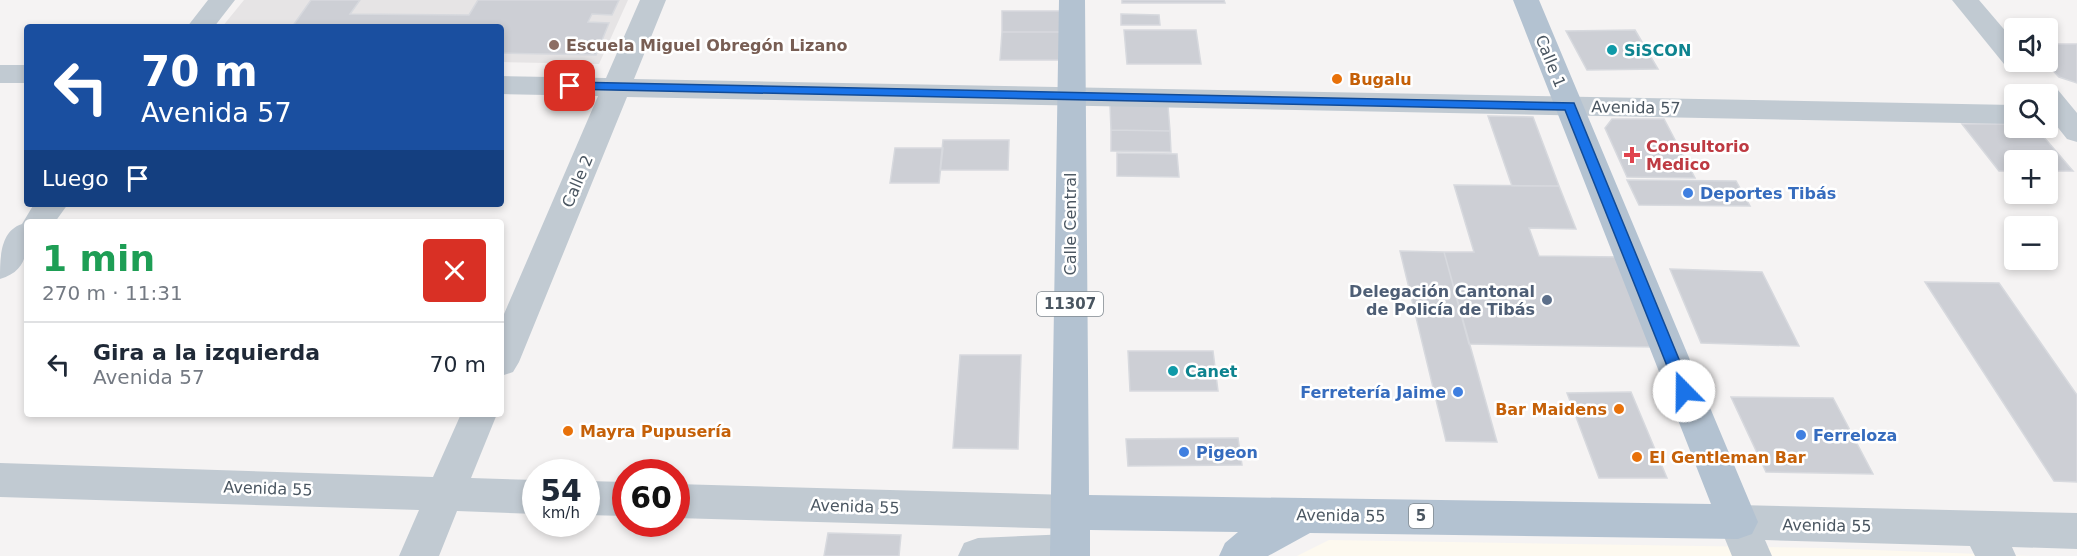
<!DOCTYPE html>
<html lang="es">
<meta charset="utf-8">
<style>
body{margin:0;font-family:"DejaVu Sans",sans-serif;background:#f2f2f3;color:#1f2937;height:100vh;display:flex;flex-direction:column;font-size:22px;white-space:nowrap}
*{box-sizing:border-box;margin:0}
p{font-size:20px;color:#747a83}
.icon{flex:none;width:33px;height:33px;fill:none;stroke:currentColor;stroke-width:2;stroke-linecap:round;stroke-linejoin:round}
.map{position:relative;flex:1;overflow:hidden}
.side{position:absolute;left:24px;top:219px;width:480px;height:198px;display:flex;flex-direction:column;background:#fff;border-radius:6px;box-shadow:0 3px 9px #0003}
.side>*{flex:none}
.banner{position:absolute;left:24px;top:24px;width:480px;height:183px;border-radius:6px;box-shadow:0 3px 9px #0003;background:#1a4fa0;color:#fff;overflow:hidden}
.fabs{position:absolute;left:2004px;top:18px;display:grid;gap:12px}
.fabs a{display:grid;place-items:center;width:54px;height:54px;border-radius:6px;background:#fff;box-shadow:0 3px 9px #0003;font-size:30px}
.speed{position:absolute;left:522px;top:459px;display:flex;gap:12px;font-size:30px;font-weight:700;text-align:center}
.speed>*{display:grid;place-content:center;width:78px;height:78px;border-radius:50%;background:#fff;box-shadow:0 3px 9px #0003;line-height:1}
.speed small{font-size:15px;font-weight:400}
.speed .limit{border:9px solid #d22;background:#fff;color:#111}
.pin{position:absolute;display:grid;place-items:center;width:51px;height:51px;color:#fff;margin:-26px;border-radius:12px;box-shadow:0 3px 9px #0006}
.me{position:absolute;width:66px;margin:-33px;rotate:338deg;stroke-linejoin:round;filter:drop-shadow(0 0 4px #0008)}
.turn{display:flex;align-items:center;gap:21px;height:126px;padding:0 18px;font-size:27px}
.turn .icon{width:78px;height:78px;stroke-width:2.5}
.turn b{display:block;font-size:42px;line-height:51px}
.then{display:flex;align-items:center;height:57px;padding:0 18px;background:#0003;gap:12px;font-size:22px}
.round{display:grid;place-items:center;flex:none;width:63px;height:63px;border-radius:6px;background:#f2f2f3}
.overview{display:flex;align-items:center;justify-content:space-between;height:102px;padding:0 18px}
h1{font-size:36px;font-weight:600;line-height:45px;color:#1e9e55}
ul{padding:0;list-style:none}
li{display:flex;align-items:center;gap:18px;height:84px;padding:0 18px;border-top:2px solid #e0e1e3}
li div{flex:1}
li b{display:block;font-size:22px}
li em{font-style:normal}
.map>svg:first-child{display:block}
.commercial{fill:#fdf9ef}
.education{fill:#e6e4e5}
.building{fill:#cdcfd5;stroke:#d7d9de;stroke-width:1.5}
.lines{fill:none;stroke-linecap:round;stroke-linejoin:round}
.minor{fill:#c1cad2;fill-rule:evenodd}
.major{fill:#b3c2d1;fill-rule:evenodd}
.route{fill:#1a73e8;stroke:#114b97;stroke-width:1.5}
.education-dot{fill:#8d6e63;stroke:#fff;stroke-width:2}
.culture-dot{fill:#0f9aa8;stroke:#fff;stroke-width:2}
.food-dot{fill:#e8710a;stroke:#fff;stroke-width:2}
.health-dot{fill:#e0444e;stroke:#fff;stroke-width:2}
.shop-dot{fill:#3f7fe0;stroke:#fff;stroke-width:2}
.service-dot{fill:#5c6f8a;stroke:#fff;stroke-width:2}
.labels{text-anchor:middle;stroke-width:5;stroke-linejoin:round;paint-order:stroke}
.shield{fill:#fff;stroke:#808990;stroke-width:1.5}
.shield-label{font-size:15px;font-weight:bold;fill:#4a5661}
.education-label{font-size:16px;font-weight:bold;fill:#785e54;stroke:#fff;text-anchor:start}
.culture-label{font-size:16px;font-weight:bold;fill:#0d838f;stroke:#fff;text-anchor:start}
.street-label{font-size:16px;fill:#4a5661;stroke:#fff}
.food-label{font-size:16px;font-weight:bold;fill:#c56008;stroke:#fff;text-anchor:start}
.health-label{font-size:16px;font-weight:bold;fill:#be3a42;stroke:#fff;text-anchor:start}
.shop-label{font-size:16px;font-weight:bold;fill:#366cbe;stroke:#fff;text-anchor:start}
.service-label{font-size:16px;font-weight:bold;fill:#4e5e75;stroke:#fff;text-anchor:end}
</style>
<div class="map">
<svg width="2077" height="556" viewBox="0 0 2077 556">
<rect width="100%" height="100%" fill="#f5f3f3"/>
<path class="commercial" d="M1329 540 1822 548 2031 556H1297Z"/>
<path class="education" d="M244 0H628L599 64 501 62V27H222Z"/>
<path class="building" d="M311 0H360L350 14 469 15 478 0H619L612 15 592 14 588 22 609 23 596 55 501 53V27H292Z
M1122 0H1224L1225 3H1122Z
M1002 11H1062L1061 32H1002Z
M1121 14 1159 15 1160 25H1121Z
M1124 30H1196L1201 64H1127Z
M1635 30 1658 69 1587 70 1566 31Z
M1002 32H1061V60H1000Z
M2048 44H2077V83L2059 77 2045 62H2048Z
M1110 105 1168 106 1170 131 1111 130Z
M1488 116 1533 117 1559 186H1512Z
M1612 119H1664L1695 178 1627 177 1605 128Z
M1962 124H2014V128H2025L2043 136 2073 171H2048V160H2014V171H1999Z
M1111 130 1170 131 1171 152 1111 151Z
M943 140H1009L1008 170H940Z
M895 148H943L939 183H890Z
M1117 153 1177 154 1179 177 1117 176Z
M1627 180 1736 181 1750 206 1639 205Z
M1454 185 1559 186 1576 229 1529 228 1539 256 1620 257 1657 347 1469 344 1444 252H1474Z
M1400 251 1444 252 1497 442 1446 441Z
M1670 269 1762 272 1799 346 1701 343Z
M1925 282 1999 283 2077 395V482L2054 481Z
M1128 351H1213L1218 391H1130Z
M960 355H1021L1018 449 953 448Z
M1631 392 1667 478H1599L1567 393Z
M1731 397 1833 398 1873 474 1766 472Z
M1238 438 1242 465 1128 466 1126 439Z
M828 533 901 535 899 556H824Z"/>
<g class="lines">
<path class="minor" d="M208 0H235L214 27H187Z
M640 0H666L634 79 2014 105V124L627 97 519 362 513 372 501 376V321L598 96 501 94V76L606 78Z
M1952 0H1979L2014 41V62H2025L2024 64 2014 67 2004 64Z
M0 65H27V83H0Z
M2048 88 2058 90 2077 113V142L2067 139 2048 115V94H2035L2038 90Z
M34 204H68L55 222H27C27 248 30 270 0 279 0 258 0 231 22 224Z
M461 414H497L471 478 536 480V514L457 511 439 556H399L419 510 0 497V463L433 477Z
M586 481 626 482V516L586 515Z
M676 484 1070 495 1084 500 1089 512 1084 524 1070 529 676 518Z
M1738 505 2077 513V549L2012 547 2016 556H1975L1970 546 1765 540 1772 556H1732L1718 522 1724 510Z
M1070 534 1084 539 1090 552 1088 556H958L964 543 978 538Z"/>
<path class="major" d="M1059 0H1085L1089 495 1711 504 1513 0H1539L1758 522 1752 534 1738 539 1310 533 1268 556H1219L1225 543 1238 532 1090 530V556H1050Z"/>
</g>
<path class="route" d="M570 82 1574 103 1692 391 1684 397 1677 391 1565 110 566 89 564 86Z"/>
<circle class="education-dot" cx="554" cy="45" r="6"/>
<g class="culture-dot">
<circle cx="1612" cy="50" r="6"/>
<circle cx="1173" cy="371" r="6"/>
</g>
<g class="food-dot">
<circle cx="1337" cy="79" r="6"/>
<circle cx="1619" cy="409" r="6"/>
<circle cx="568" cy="431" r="6"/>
<circle cx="1637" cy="457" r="6"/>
</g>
<path class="health-dot" d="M1629 146h6v6h6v6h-6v6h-6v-6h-6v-6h6z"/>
<g class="shop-dot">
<circle cx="1688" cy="193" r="6"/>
<circle cx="1458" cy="392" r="6"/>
<circle cx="1801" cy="435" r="6"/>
<circle cx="1184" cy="452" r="6"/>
</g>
<circle class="service-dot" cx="1547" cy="300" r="6"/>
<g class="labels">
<g class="shield">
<rect x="1037" y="292" width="66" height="24" rx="4.5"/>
<rect x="1409" y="504" width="24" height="24" rx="4.5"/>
</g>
<g class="shield-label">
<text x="1070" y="309">11307</text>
<text x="1421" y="521">5</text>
</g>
<g class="education-label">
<text x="566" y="51">Escuela Miguel Obregón Lizano</text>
</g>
<g class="culture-label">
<text x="1624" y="56">SiSCON</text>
<text x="1185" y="377">Canet</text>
</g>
<g class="street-label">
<text transform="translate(1551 61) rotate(68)" y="6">Calle 1</text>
<text transform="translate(1636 107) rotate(1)" y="6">Avenida 57</text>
<text transform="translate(577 181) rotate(-67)" y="6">Calle 2</text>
<text transform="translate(1070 224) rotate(-90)" y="6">Calle Central</text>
<text transform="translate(268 488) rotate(2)" y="6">Avenida 55</text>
<text transform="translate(855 506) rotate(2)" y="6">Avenida 55</text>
<text transform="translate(1341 515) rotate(1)" y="6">Avenida 55</text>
<text transform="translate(1827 525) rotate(1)" y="6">Avenida 55</text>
</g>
<g class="food-label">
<text x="1349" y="85">Bugalu</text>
<text x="1607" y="415" text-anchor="end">Bar Maidens</text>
<text x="580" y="437">Mayra Pupusería</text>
<text x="1649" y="463">El Gentleman Bar</text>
</g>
<g class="health-label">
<text x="1646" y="152">Consultorio<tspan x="1646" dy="18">Medico</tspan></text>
</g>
<g class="shop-label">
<text x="1700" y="199">Deportes Tibás</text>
<text x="1446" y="398" text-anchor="end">Ferretería Jaime</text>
<text x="1813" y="441">Ferreloza</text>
<text x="1196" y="458">Pigeon</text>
</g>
<g class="service-label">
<text x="1535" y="297">Delegación Cantonal<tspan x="1535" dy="18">de Policía de Tibás</tspan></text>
</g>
</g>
</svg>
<div class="fabs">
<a><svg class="icon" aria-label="sound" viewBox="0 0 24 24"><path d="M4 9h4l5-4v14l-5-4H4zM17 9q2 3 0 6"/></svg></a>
<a><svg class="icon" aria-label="search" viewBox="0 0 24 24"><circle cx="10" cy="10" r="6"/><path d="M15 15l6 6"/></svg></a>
<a>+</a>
<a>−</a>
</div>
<div class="speed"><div>54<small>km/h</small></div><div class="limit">60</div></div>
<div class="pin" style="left:570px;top:86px;background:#d93025"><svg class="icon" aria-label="arrive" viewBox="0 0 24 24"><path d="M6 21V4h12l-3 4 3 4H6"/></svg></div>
<svg class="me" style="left:1684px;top:391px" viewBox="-20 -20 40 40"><circle r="19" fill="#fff"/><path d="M0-13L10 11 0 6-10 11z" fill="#1a73e8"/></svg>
<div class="banner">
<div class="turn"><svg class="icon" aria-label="left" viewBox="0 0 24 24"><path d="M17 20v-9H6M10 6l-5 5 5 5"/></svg><div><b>70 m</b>Avenida 57</div></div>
<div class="then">Luego<svg class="icon" aria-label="arrive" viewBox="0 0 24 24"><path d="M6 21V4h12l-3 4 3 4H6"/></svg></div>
</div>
<section class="side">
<div class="overview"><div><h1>1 min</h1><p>270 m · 11:31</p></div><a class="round" style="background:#d93025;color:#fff"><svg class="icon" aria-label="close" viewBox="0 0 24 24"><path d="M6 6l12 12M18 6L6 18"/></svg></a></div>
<ul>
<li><svg class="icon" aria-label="left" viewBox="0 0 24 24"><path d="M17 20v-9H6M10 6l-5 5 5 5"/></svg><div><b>Gira a la izquierda</b><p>Avenida 57</p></div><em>70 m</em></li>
</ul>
</section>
</div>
